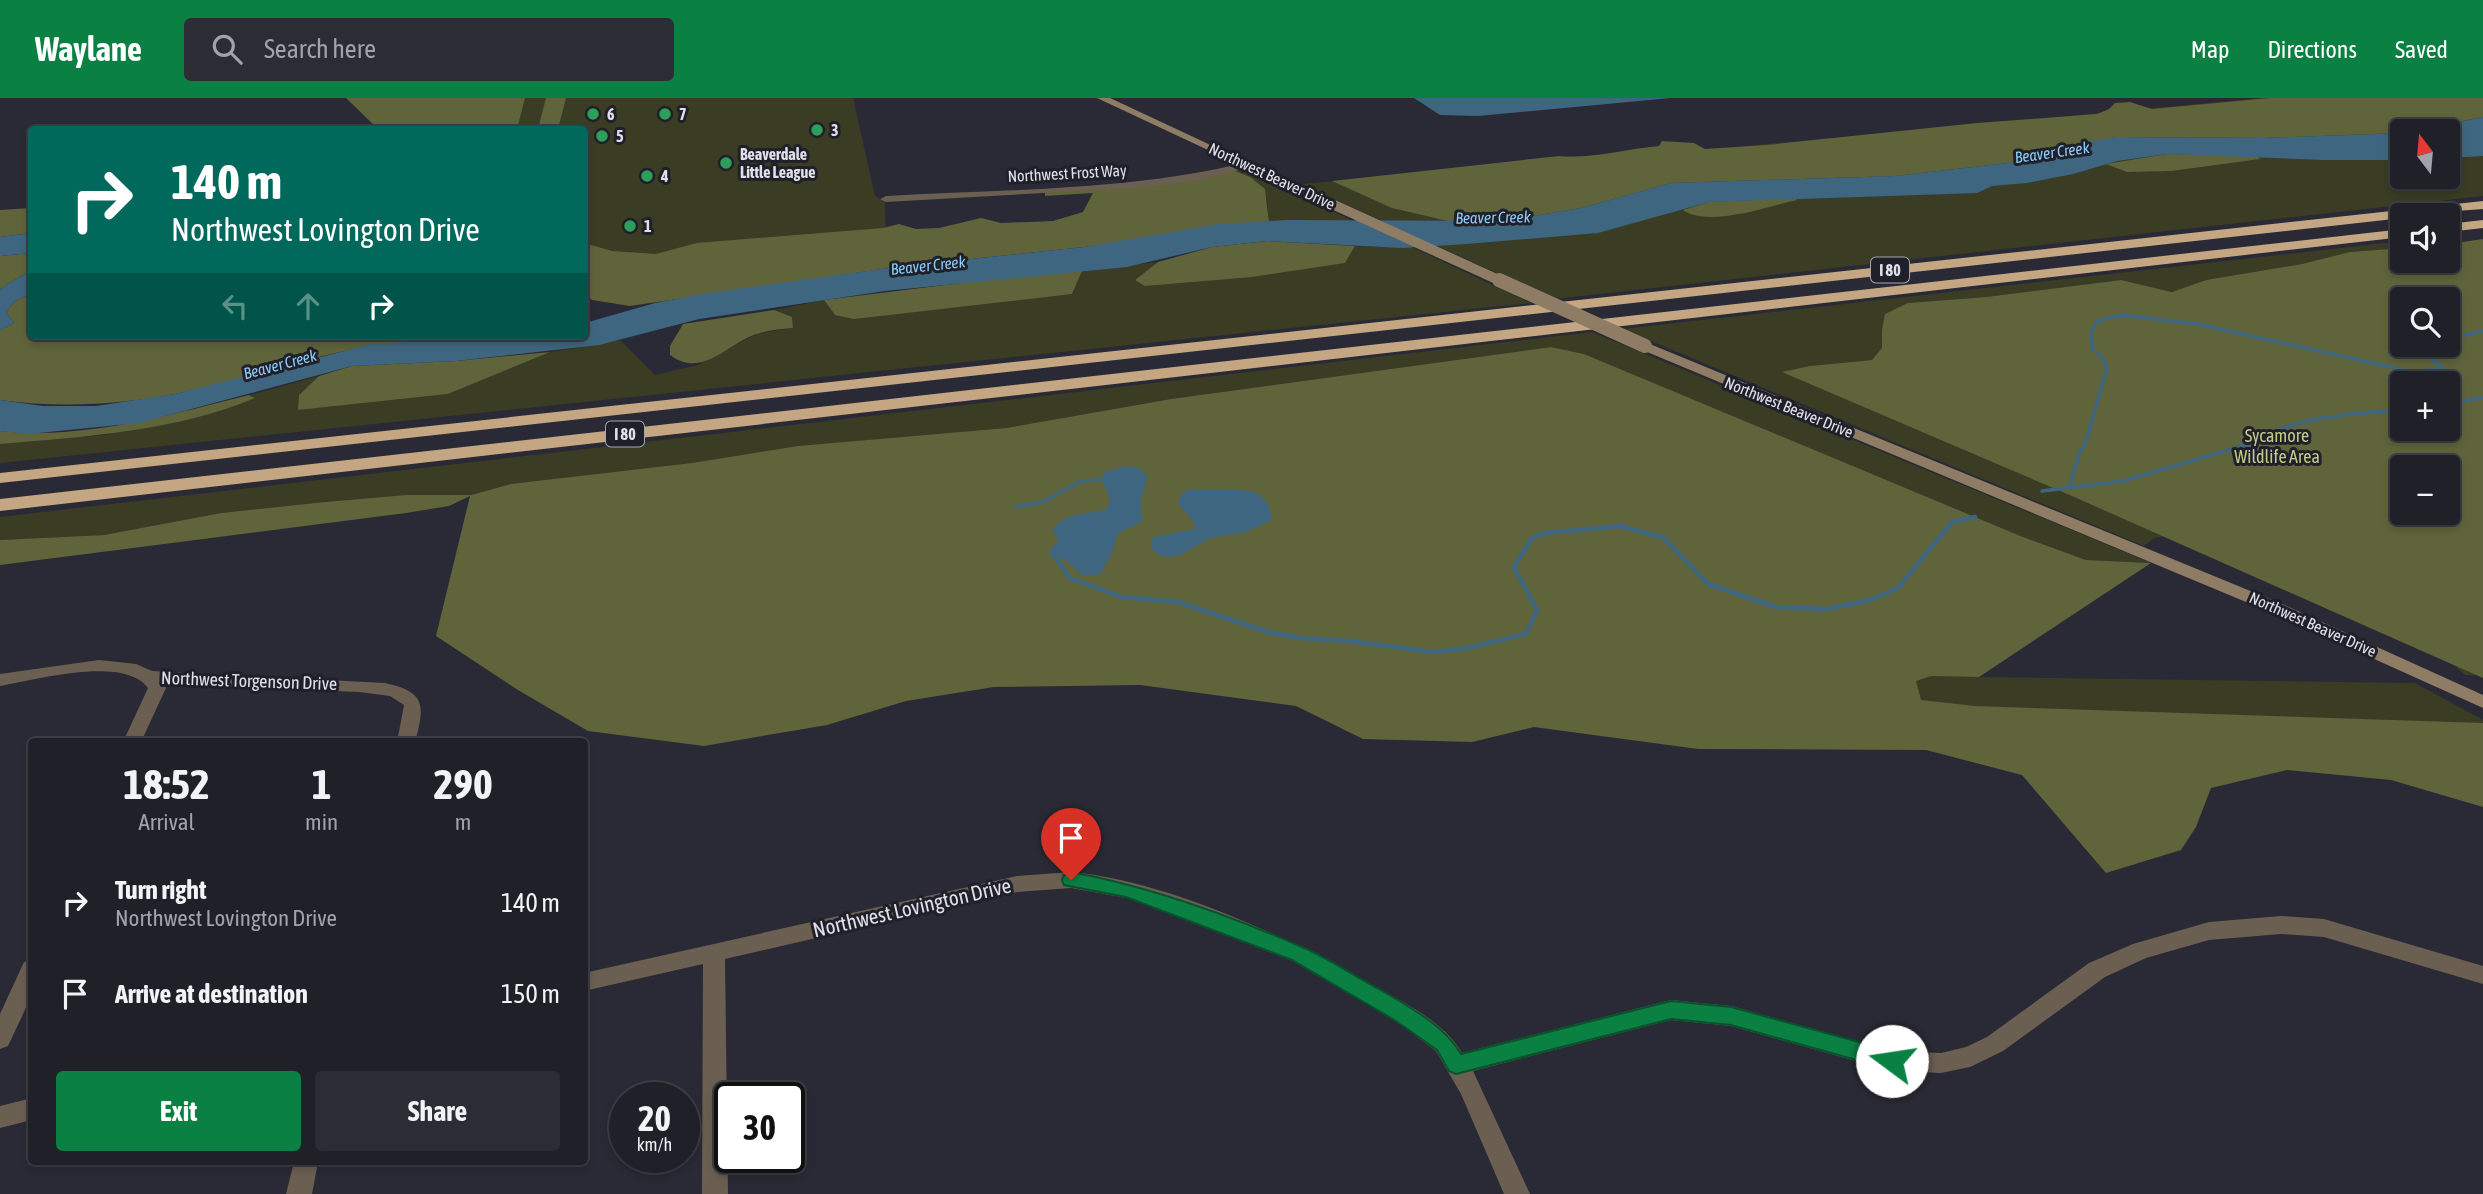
<!DOCTYPE html>
<meta charset="utf-8">
<style>
body{margin:0;font-family:"Asap Condensed",sans-serif;background:#2c2d34;color:#f1f3f6;height:100vh;display:flex;flex-direction:column;font-size:26px;white-space:nowrap}
*{box-sizing:border-box;margin:0}
p{font-size:23px;color:#a1a3a8}
.icon{flex:none;width:38px;height:38px;fill:none;stroke:currentColor;stroke-width:2;stroke-linecap:round;stroke-linejoin:round}
.map{position:relative;flex:1;overflow:hidden}
.side{position:absolute;left:28px;top:640px;width:560px;height:427px;display:flex;flex-direction:column;background:#1f2028;border-radius:7px;box-shadow:0 4px 10px #0003,0 0 0 2px #3c3e45}
.side>*{flex:none}
.top-card{position:absolute;left:28px;top:28px;width:560px;height:214px;border-radius:7px;box-shadow:0 4px 10px #0003,0 0 0 2px #3c3e45;background:#00695c;color:#fff;overflow:hidden}
.needle{width:46px;rotate:344deg}
.buttons{position:absolute;left:2390px;top:21px;display:grid;gap:14px}
.buttons a{display:grid;place-items:center;width:70px;height:70px;border-radius:7px;background:#1f2028;box-shadow:0 4px 10px #0003,0 0 0 2px #3c3e45;font-size:35px}
.speed{position:absolute;left:609px;top:984px;display:flex;gap:14px;font-size:35px;font-weight:700;text-align:center}
.speed>*{display:grid;place-content:center;width:91px;height:91px;border-radius:50%;background:#1f2028;box-shadow:0 4px 10px #0003,0 0 0 2px #3c3e45;line-height:1}
.speed small{font-size:18px;font-weight:400}
.speed .limit{border:4px solid #111;border-radius:10px;background:#fff;color:#111}
.pin{position:absolute;display:grid;place-items:center;width:60px;height:60px;color:#fff;margin:-72px -30px;border-radius:50% 50% 50% 0;rotate:-45deg;box-shadow:0 0 7px #0007}
.pin .icon{rotate:45deg}
.me{position:absolute;width:77px;margin:-38px;rotate:284deg;stroke-linejoin:round;filter:drop-shadow(0 0 5px #0008)}
.turn{display:flex;align-items:center;gap:24px;height:147px;padding:0 28px;font-size:32px}
.turn .icon{width:91px;height:91px;stroke-width:2.5}
.turn b{display:block;font-size:49px;line-height:60px}
.lanes{display:flex;align-items:center;height:66px;padding:0 28px;background:#0003;justify-content:center;gap:35px;direction:ltr}
.lanes .off{opacity:.35}
.eta{display:flex;justify-content:space-evenly;align-items:center;height:119px;text-align:center}
.eta b{font-size:42px;font-weight:700;line-height:49px}
.primary-button{display:flex;gap:14px;margin-top:auto;padding:14px 28px}
.primary-button a{flex:1;height:80px;border-radius:7px;background:#0b8043;color:#fff;font-size:28px;font-weight:700;line-height:80px;text-align:center}
.primary-button a+a{background:#2c2d34;color:#f1f3f6}
ul{padding:0;list-style:none}
li{display:flex;align-items:center;gap:21px;height:91px;padding:0 28px}
li div{flex:1}
li b{display:block;font-size:26px}
li em{font-style:normal}
header{display:flex;align-items:center;gap:42px;box-sizing:border-box;height:98px;padding:0 35px;background:#0b8043;color:#fff}
header strong{font-size:33px}
nav{display:flex;gap:38px;margin-inline-start:auto;font-size:24px}
.search{width:490px;height:63px;background:#2c2d34;display:flex;align-items:center;gap:18px;box-sizing:border-box;padding:0 24px;border-radius:7px;color:#a1a3a8;font-size:26px}
.map>svg:first-child{display:block}
.green{fill:#3a3d24;fill-rule:evenodd}
.forest{fill:#5f643b;fill-rule:evenodd}
.water{fill:#3f6680}
.lines{fill:none;stroke-linecap:round;stroke-linejoin:round}
.stream-far1{stroke:#3f6680;stroke-width:3.5}
.stream{stroke:#3f6680;stroke-width:4.5}
.minor{fill:#6b5f51;fill-rule:evenodd}
.secondary{fill:#8f7c65;fill-rule:evenodd}
.motorway{fill:#c4a782;fill-rule:evenodd}
.secondary-bridge-far1{stroke:#8f7c65;stroke-width:10}
.secondary-bridge{stroke:#8f7c65;stroke-width:14}
.route{fill:#0b8043;stroke:#07532c;stroke-width:2}
.leisure-dot{fill:#2e9e5b;stroke:#20202b;stroke-width:2.5}
.labels{text-anchor:middle;stroke-width:6;stroke-linejoin:round;paint-order:stroke}
.far-poi-label{font-size:16px;font-weight:bold;fill:#e0e0e8;stroke:#20202b;text-anchor:start}
.far-water-label{font-size:16px;font-style:italic;fill:#8ccdf9;stroke:#20202b}
.far-street-label{font-size:16px;fill:#e0e0e8;stroke:#20202b}
.shield{fill:#20202b;stroke:#a6a6af;stroke-width:2}
.shield-label{font-size:16px;font-weight:bold;fill:#e0e0e8}
.park-label{font-size:18px;fill:#c4cc87;stroke:#20202b}
.street-label{font-size:18px;fill:#e0e0e8;stroke:#20202b}
.near-street-label{font-size:21px;fill:#e0e0e8;stroke:#20202b}
</style>
<header>
<strong>Waylane</strong>
<div class="search"><svg class="icon" aria-label="search" viewBox="0 0 24 24"><circle cx="10" cy="10" r="6"/><path d="M15 15l6 6"/></svg>Search here</div>
<nav><a>Map</a><a>Directions</a><a>Saved</a></nav>
</header>
<div class="map">
<svg width="2483" height="1096" viewBox="0 0 2483 1096">
<rect width="100%" height="100%" fill="#292a35"/>
<path class="green" d="M367 0H853L875 98 885 104 886 145 585 178 584 32 396 31Z
M2262 0H2483V98L1554 201 1301 86 1639 58ZM2403 33H2448V79H2403Z
M1246 72 1355 124H1269L1267 100 1235 73Z
M2403 143V150L2350 154 2302 166 2206 182 2172 194 2121 182 1986 199 1908 205 1882 232V251L1872 262 1810 268 2448 247V201L2483 195V577H2465L2452 565 2164 438 2154 440 2144 448 1622 231ZM2403 285H2448V331H2403ZM2403 369H2448V415H2403Z
M1355 148 1412 149 1531 205 0 365V346L104 337 254 300 250 297 319 278 299 297 298 312 448 296 550 254 620 242 655 277 698 267 758 235 793 230 792 219 774 212 824 202 835 217 1072 196 1082 173 1158 164 1135 182 1345 165Z
M1592 234 2151 465 2086 462 2023 439 1584 256 1551 249 1171 301 1006 330 800 348 1418 564 1979 579 2415 585 2483 622V639L1373 606 511 386 471 397H406L325 404 221 415 104 437 0 442V419Z"/>
<path class="forest" d="M346 0H525L517 31 379 32Z
M546 0H566L558 31H538Z
M2270 0H2483V19L2401 35 2263 40 2116 39 2008 65 1895 78 1671 85 1581 110 1502 123H1448L1392 110 1332 83 1559 58C1593 61 1625 51 1659 48L1662 43 1694 45 1705 51 1767 47 1977 25 2097 16 2109 11 2115 5 2130 4 2152 11Z
M2167 56 2257 58 2260 61 2171 73 2127 74 2106 66Z
M1235 73 1250 79 1265 91 1269 124 1084 149 896 169 630 208 592 202 585 196 584 145 612 153 656 156 697 145 883 130 899 126 916 131 939 130 981 120 1001 125 1053 123 1083 114 1093 95 1045 98V94Z
M1795 100 1797 102C1769 108 1708 130 1683 112L1709 104Z
M31 110V135L0 139V112Z
M2483 141V580L2072 398 1782 274 1810 268 1872 262 1882 250V232L1885 216 1908 205 1986 199 2121 182 2172 194 2206 182 2302 166 2350 154 2403 150V163H2448V146ZM2403 201H2448V247H2403ZM2403 285H2448V331H2403ZM2403 369H2448V415H2403Z
M1267 143 1355 148 1345 165 1252 179 1145 188 1135 182 1158 164 1212 149Z
M31 155V172L0 191V158Z
M1082 173 1072 196 854 221 835 217 824 202 1018 178Z
M31 196 32 238H434L431 243C342 244 262 278 175 296 116 307 60 310 0 302V232L14 225 6 214 15 203Z
M774 212 792 219 793 230C782 231 770 232 760 235 729 243 703 282 670 257V248L683 226Z
M1551 249 1584 256 2023 439 2086 462 2151 465 1979 579 1931 578 1916 583 1921 602 1975 608 2483 625V709L2391 682 2287 672 2211 690 2196 729 2181 752 2106 775 2022 677 1926 652 1698 651 1534 629 1472 644 1363 641 1296 608 1140 587 994 589 906 603 827 627 704 648 588 633 518 592 436 538 470 398 449 408 406 415 0 467V442L104 437 221 415 325 404 406 397H471L511 386 692 365 798 348 1006 330 1171 301Z
M550 254 448 296 298 312 299 297 319 278 352 268 456 263Z
M249 297 255 300C175 333 85 339 0 346V333C84 342 169 317 249 297Z"/>
<path class="water" d="M1414 0H1671L1478 18 1440 17Z
M2483 19V58L2448 60V33H2417Z
M2403 35V62H2324L2167 56 2117 63 2073 76 2027 85 1992 88 1977 95 1709 104 1598 135 1466 146 1403 150 1267 143 1212 149 1127 169 885 193 699 221 599 247 456 263 352 268 139 325 28 336 0 333V302L43 308H96L175 296 372 246 501 238H584L585 225 655 205 708 195 896 169 1084 149 1219 126 1287 122 1502 123 1581 110 1671 85 1895 78 2008 65 2081 45 2116 39 2263 40Z
M31 135V155L0 158V139Z
M31 172V196L15 203 6 214 14 225 0 232V191Z
M1129 368 1139 370 1148 379 1141 401 1142 424 1118 435 1112 455 1100 476C1080 479 1083 478 1070 466 1064 461 1055 458 1048 455L1059 441 1052 433C1064 413 1088 417 1107 411L1110 400 1103 385V374Z
M1191 391H1239L1257 395 1267 404 1272 418 1270 423 1246 434 1210 440 1180 457 1166 459 1155 455 1150 445 1154 439 1195 431 1194 424 1178 406 1182 395Z"/>
<g class="lines">
<path class="stream-far1" d="M2448 241 2483 233
M2448 305 2483 300
M2074 389 2070 387 2080 353 2085 347 2107 270 2104 262 2092 250V233L2097 223 2122 217 2197 226 2413 274 2443 270 2413 248 2420 247
M2042 393 2123 383 2253 345C2294 317 2355 317 2403 311
M1015 409 1043 404 1081 383 1106 381"/>
<path class="stream" d="M1054 454 1053 457 1070 480 1122 499 1178 504 1268 534 1299 540 1350 543 1432 554 1463 551 1526 536 1537 512 1514 469 1532 440 1545 435 1621 428 1664 440 1708 486 1776 509 1827 511 1870 502 1898 490 1952 424 1975 419"/>
<path class="minor" d="M1248 64 1253 67 1252 69 1195 83 1149 89 886 104 880 101 886 98C1007 91 1130 93 1248 64Z
M99 562 136 566 152 573 385 585C426 594 425 607 415 644H397L404 607 390 598 359 594 163 586 166 590 141 644H123L148 590C124 557 35 582 0 588V576Z
M1071 774C1168 783 1290 840 1374 888 1406 906 1443 923 1462 955L1671 902 1731 908 1892 953 1941 955 1966 949 1987 939 2089 865 2133 846 2209 824 2281 818 2324 821 2483 868V886L2324 839 2281 836 2209 842 2146 860 2105 879 2003 953 1970 969 1941 975 1892 973 1731 928 1671 922 1473 973 1530 1096H1504L1461 996 1436 953 1396 923 1291 862 1179 817 1127 800 1071 790 1017 794 725 861 728 1096H702L703 866 584 893V875L1017 778Z
M32 862V897L8 948 0 951V916L24 864Z
M32 1000V1022L0 1030V1008Z
M294 1064H318L312 1096H286Z"/>
<path class="secondary" d="M1097 0H1110L1313 95 1304 97Z
M1645 244 2282 506 2483 597V610L2270 514 1640 251 1638 248Z"/>
<path class="motorway" d="M2483 103V111L2403 117V120L0 385V375Z
M2483 122V130L2448 134V126Z
M2403 131V139L0 413V401Z"/>
<path class="secondary-bridge-far1" d="M1308 95 1503 184"/>
<path class="secondary-bridge" d="M1499 182 1645 248"/>
</g>
<path class="route" d="M1071 774C1152 789 1229 817 1304 850 1330 861 1354 878 1379 891 1409 909 1443 926 1461 956L1671 903 1731 909 1892 953 1900 956 1903 963 1900 970 1892 972 1731 927 1671 921 1456 976 1449 973 1437 952 1396 923 1292 862 1126 799 1064 787 1062 782 1064 777Z"/>
<g class="leisure-dot">
<circle cx="593" cy="16" r="7"/>
<circle cx="665" cy="16" r="7"/>
<circle cx="817" cy="32" r="7"/>
<circle cx="602" cy="38" r="7"/>
<circle cx="726" cy="65" r="7"/>
<circle cx="647" cy="78" r="7"/>
<circle cx="630" cy="128" r="7"/>
</g>
<g class="labels">
<g class="far-poi-label">
<text x="607" y="22">6</text>
<text x="679" y="22">7</text>
<text x="831" y="38">3</text>
<text x="616" y="44">5</text>
<text x="740" y="62">Beaverdale<tspan x="740" dy="18">Little League</tspan></text>
<text x="661" y="84">4</text>
<text x="644" y="134">1</text>
</g>
<g class="far-water-label">
<text transform="translate(2052 54) rotate(-8)" y="6">Beaver Creek</text>
<text transform="translate(1493 119) rotate(-1)" y="6">Beaver Creek</text>
<text transform="translate(928 167) rotate(-6)" y="6">Beaver Creek</text>
<text transform="translate(280 266) rotate(-15)" y="6">Beaver Creek</text>
</g>
<g class="far-street-label">
<text transform="translate(1067 75) rotate(-3)" y="6">Northwest Frost Way</text>
<text transform="translate(1272 78) rotate(25)" y="6">Northwest Beaver Drive</text>
<text transform="translate(1789 309) rotate(22)" y="6">Northwest Beaver Drive</text>
<text transform="translate(2313 526) rotate(24)" y="6">Northwest Beaver Drive</text>
</g>
<g class="shield">
<rect x="1871" y="159.5" width="38" height="25" rx="5"/>
<rect x="606" y="323.5" width="38" height="25" rx="5"/>
</g>
<g class="shield-label">
<text x="1890" y="178">I 80</text>
<text x="625" y="342">I 80</text>
</g>
<g class="park-label">
<text x="2277" y="344">Sycamore<tspan x="2277" dy="21">Wildlife Area</tspan></text>
</g>
<g class="street-label">
<text transform="translate(249 583) rotate(2)" y="6">Northwest Torgenson Drive</text>
</g>
<g class="near-street-label">
<text transform="translate(912 810) rotate(-13)" y="7">Northwest Lovington Drive</text>
</g>
</g>
</svg>
<div class="buttons">
<a><svg class="needle" viewBox="-14 -14 28 28"><path d="M0-13l5 13h-10z" fill="#e53935"/><path d="M0 13l5-13h-10z" fill="#a1a3a8"/></svg></a>
<a><svg class="icon" aria-label="sound" viewBox="0 0 24 24"><path d="M4 9h4l5-4v14l-5-4H4zM17 9q2 3 0 6"/></svg></a>
<a><svg class="icon" aria-label="search" viewBox="0 0 24 24"><circle cx="10" cy="10" r="6"/><path d="M15 15l6 6"/></svg></a>
<a>+</a>
<a>−</a>
</div>
<div class="speed"><div>20<small>km/h</small></div><div class="limit">30</div></div>
<div class="pin" style="left:1071px;top:782px;background:#d93025"><svg class="icon" aria-label="arrive" viewBox="0 0 24 24"><path d="M6 21V4h12l-3 4 3 4H6"/></svg></div>
<svg class="me" style="left:1892px;top:963px" viewBox="-20 -20 40 40"><circle r="19" fill="#fff"/><path d="M0-13L10 11 0 6-10 11z" fill="#0b8043"/></svg>
<div class="top-card">
<div class="turn"><svg class="icon" aria-label="right" viewBox="0 0 24 24"><path d="M7 20v-9h11M14 6l5 5-5 5"/></svg><div><b>140 m</b>Northwest Lovington Drive</div></div>
<div class="lanes"><svg class="icon off" aria-label="left" viewBox="0 0 24 24"><path d="M17 20v-9H6M10 6l-5 5 5 5"/></svg><svg class="icon off" aria-label="ahead" viewBox="0 0 24 24"><path d="M12 20V5M6 11l6-6 6 6"/></svg><svg class="icon" aria-label="right" viewBox="0 0 24 24"><path d="M7 20v-9h11M14 6l5 5-5 5"/></svg></div>
</div>
<section class="side">
<div class="eta">
<div><b>18:52</b><p>Arrival</p></div>
<div><b>1</b><p>min</p></div>
<div><b>290</b><p>m</p></div>
</div>
<ul>
<li><svg class="icon" aria-label="right" viewBox="0 0 24 24"><path d="M7 20v-9h11M14 6l5 5-5 5"/></svg><div><b>Turn right</b><p>Northwest Lovington Drive</p></div><em>140 m</em></li>
<li><svg class="icon" aria-label="arrive" viewBox="0 0 24 24"><path d="M6 21V4h12l-3 4 3 4H6"/></svg><div><b>Arrive at destination</b></div><em>150 m</em></li>
</ul>
<div class="primary-button"><a>Exit</a><a>Share</a></div>
</section>
</div>
